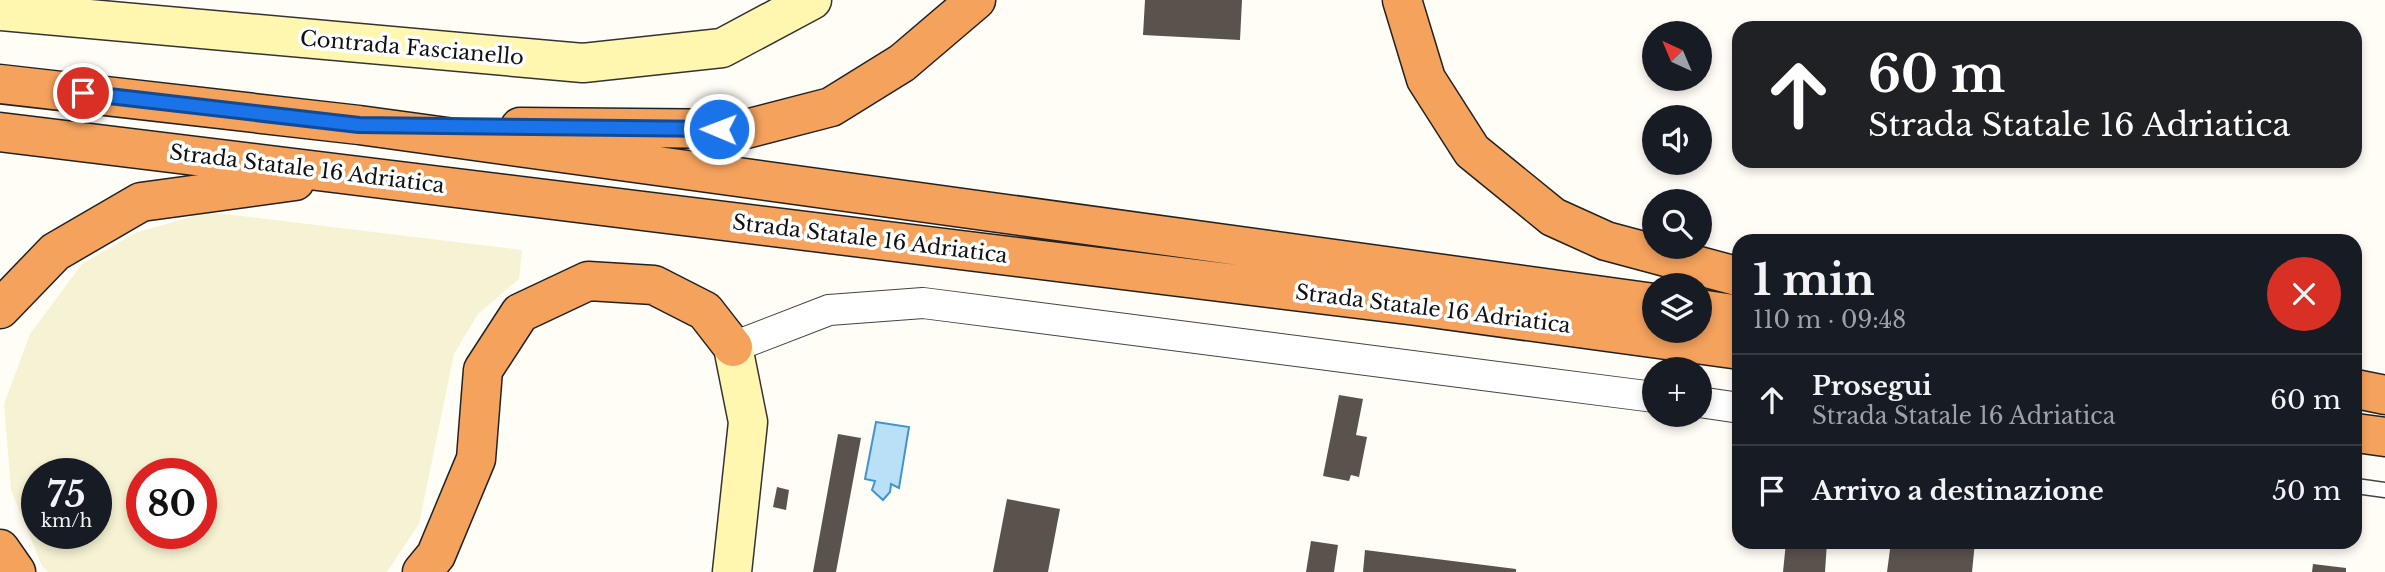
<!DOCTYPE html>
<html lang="it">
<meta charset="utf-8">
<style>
body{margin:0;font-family:"Libre Baskerville",serif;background:#20242c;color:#f1f3f6;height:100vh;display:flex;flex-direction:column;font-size:26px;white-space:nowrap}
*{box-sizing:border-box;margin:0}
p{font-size:23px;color:#9ea1a6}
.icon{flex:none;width:38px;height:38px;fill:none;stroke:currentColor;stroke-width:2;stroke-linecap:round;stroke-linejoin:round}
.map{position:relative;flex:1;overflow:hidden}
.details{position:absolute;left:1732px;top:234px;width:630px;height:315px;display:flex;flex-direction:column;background:#171b24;border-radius:21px;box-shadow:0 4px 10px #0003}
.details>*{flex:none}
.hud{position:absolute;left:1732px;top:21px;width:630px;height:147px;border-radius:21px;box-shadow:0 4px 10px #0003;background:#202124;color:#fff;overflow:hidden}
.needle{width:46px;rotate:316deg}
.buttons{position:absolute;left:1642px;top:21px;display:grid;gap:14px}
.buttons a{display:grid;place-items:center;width:70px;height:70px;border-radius:50%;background:#171b24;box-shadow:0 4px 10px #0003;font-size:35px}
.speed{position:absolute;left:21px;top:458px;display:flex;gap:14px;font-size:35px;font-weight:700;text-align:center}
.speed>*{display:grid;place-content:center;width:91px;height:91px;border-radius:50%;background:#171b24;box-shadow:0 4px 10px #0003;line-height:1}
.speed small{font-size:18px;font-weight:400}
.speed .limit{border:10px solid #d22;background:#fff;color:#111}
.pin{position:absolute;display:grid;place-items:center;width:60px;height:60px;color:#fff;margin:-30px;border:4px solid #fff;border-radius:50%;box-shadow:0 2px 7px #0007}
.me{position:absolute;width:77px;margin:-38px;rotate:271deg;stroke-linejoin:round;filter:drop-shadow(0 0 5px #0008)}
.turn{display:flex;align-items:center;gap:24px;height:147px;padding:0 21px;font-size:32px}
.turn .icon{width:91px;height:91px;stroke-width:2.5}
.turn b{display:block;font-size:49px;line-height:60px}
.round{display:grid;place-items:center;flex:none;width:74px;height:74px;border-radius:37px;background:#20242c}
.headline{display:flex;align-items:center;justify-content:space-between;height:119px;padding:0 21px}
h1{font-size:42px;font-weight:800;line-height:52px}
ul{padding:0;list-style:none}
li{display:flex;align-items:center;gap:21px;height:91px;padding:0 21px;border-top:2px solid #363941}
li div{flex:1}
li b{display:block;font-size:26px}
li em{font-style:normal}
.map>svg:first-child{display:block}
.farmland{fill:#f6f3d4;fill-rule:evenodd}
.water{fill:#b9e0f7;stroke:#3f96cf;stroke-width:2}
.building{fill:#5a524d}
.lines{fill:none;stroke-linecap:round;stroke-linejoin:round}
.lane-casing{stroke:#444;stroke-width:17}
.street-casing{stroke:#444;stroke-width:32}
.secondary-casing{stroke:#333;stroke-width:41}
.highway-casing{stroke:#222;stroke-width:41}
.lane{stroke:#fff;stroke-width:14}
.street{stroke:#fff;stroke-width:30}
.secondary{stroke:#fff6b0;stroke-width:38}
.highway{stroke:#f5a25d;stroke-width:38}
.route-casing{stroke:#114b97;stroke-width:18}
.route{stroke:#1a73e8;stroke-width:12}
.labels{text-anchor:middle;stroke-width:7;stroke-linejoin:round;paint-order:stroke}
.street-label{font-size:21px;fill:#111;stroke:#fff}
</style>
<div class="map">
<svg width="2385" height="572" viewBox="0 0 2385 572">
<rect width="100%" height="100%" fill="#fffdf5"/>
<path class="farmland" d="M208 212 522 250 519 279 478 314 454 354 419 524 387 572H48L42 566 11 490 4 404 30 334 82 264 135 233ZM37 474H96V534H37ZM142 474H201V534H142Z"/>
<path class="water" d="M876 422 909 427 899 488 891 484 890 492 883 500 872 490 875 481 865 479Z"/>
<path class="building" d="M1145 0H1242L1240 40 1143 35Z
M1339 395 1363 399 1356 435 1367 437 1359 477 1351 475 1349 481 1323 476Z
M838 434 861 438 836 572H813Z
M777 487 789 490 786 510 773 507Z
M1007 499 1060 509 1048 572H993Z
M1311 541 1338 545 1334 572H1306Z
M1786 542H1827L1825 572H1783Z
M1891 542H1975L1972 572H1887Z
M1365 550 1516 569V572H1363Z
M2313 564 2346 568V572H2312Z"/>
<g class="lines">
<defs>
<path id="lane" d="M2356 486 2385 490"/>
<path id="street" d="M733 347 829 310 923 303 1654 397
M1699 402 1740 408"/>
<path id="secondary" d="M0 11 583 63 722 48 812 0
M732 572 748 422 733 347"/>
<path id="highway" d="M1402 0 1426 79 1472 151 1553 217 1606 241 1740 277
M0 84 359 125 1654 303
M520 127 746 129 831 107 902 63 976 0
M0 132 1416 306 1740 350
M0 309 55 252 141 202 295 181
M1699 309 1740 315
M2356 389 2385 395
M2356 433 2385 437
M0 549 16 572
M422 572 436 555 476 459 483 370 520 313 588 281 654 285 705 311 733 347"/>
</defs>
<use href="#lane" class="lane-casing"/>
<use href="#street" class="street-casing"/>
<use href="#secondary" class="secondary-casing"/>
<use href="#highway" class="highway-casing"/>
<use href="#lane" class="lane"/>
<use href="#street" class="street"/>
<use href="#secondary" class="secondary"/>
<use href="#highway" class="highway"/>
</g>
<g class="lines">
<defs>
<path id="route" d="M83 93 359 125 719 129"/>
</defs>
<use href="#route" class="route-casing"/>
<use href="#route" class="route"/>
</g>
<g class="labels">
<g class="street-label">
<text transform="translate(412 48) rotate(5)" y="7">Contrada Fascianello</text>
<text transform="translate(307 169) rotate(7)" y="7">Strada Statale 16 Adriatica</text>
<text transform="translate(870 239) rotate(7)" y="7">Strada Statale 16 Adriatica</text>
<text transform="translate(1433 309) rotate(7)" y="7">Strada Statale 16 Adriatica</text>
</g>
</g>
</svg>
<div class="buttons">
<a><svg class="needle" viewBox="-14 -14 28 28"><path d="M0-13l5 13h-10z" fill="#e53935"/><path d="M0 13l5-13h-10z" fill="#9ea1a6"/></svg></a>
<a><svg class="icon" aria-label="sound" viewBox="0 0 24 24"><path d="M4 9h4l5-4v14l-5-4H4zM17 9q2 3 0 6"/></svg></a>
<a><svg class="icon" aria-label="search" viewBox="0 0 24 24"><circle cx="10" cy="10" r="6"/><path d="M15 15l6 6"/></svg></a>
<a><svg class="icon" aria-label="layers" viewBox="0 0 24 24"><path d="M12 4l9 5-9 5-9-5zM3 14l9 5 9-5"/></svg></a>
<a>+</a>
</div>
<div class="speed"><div>75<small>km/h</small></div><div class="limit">80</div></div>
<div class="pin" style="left:83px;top:93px;background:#d93025"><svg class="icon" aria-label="arrive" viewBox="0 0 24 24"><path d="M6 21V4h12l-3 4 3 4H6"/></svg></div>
<svg class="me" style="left:719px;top:129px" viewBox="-20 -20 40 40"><circle r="17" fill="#1a73e8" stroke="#fff" stroke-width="3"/><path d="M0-11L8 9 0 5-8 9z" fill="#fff"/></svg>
<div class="hud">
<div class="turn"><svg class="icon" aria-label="ahead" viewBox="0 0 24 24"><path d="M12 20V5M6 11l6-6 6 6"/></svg><div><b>60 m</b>Strada Statale 16 Adriatica</div></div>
</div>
<section class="details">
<div class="headline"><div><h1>1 min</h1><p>110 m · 09:48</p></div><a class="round" style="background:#d93025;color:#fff"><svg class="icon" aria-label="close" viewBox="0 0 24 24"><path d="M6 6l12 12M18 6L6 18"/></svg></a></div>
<ul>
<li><svg class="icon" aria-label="ahead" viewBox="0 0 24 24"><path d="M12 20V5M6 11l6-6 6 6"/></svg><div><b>Prosegui</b><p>Strada Statale 16 Adriatica</p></div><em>60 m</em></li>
<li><svg class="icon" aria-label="arrive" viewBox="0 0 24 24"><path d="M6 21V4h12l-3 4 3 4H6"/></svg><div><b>Arrivo a destinazione</b></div><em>50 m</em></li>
</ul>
</section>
</div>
